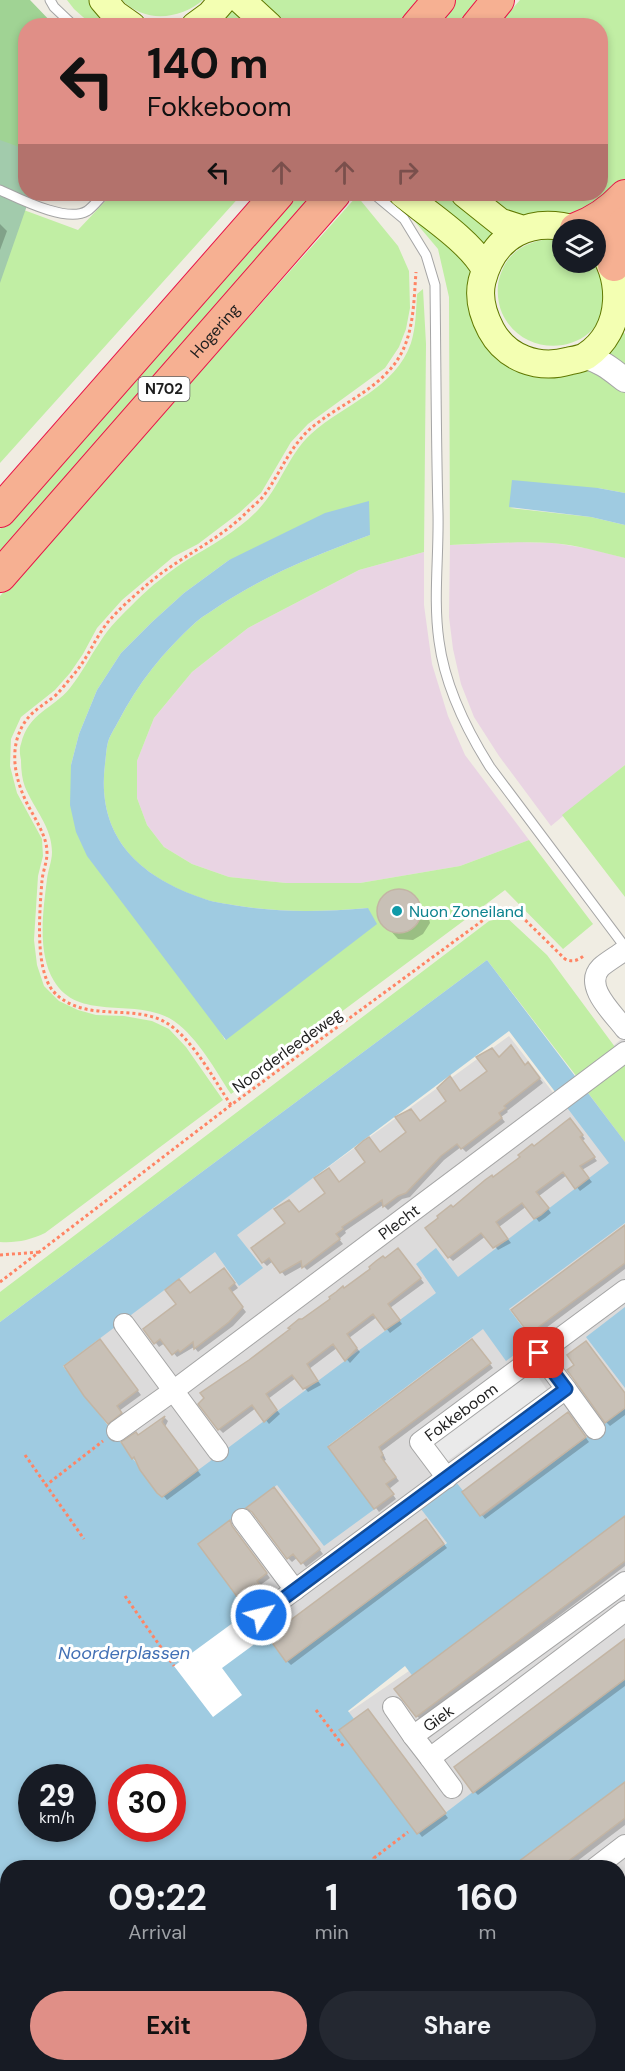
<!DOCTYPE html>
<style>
body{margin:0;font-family:"DM Sans",sans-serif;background:#242831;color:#f1f3f6;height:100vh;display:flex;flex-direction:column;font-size:22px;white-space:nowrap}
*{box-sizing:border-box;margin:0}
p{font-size:20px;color:#9ea1a6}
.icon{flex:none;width:33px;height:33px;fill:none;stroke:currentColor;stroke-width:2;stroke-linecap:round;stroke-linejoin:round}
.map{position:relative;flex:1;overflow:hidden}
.panel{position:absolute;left:0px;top:1860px;width:626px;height:212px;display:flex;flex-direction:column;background:#171b24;border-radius:24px 24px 0 0;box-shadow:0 3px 9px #0003}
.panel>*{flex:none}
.banner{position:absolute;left:18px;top:18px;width:590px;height:183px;border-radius:24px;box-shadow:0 3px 9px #0003;background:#e08f87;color:#111;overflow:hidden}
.tools{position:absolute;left:552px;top:219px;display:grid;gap:12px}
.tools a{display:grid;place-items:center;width:54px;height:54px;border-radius:50%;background:#171b24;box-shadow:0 3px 9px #0003;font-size:30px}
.speed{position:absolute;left:18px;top:1764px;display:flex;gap:12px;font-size:30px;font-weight:700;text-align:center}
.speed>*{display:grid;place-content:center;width:78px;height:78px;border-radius:50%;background:#171b24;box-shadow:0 3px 9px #0003;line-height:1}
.speed small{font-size:15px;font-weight:400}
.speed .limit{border:9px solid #d22;background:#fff;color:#111}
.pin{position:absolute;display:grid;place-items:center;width:51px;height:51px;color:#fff;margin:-26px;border-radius:12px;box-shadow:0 3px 9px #0006}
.me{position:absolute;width:66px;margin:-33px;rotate:54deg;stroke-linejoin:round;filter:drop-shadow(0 0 4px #0008)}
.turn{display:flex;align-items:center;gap:21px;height:126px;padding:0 30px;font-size:27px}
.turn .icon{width:78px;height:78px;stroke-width:2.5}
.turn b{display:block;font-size:42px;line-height:51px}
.lanes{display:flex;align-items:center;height:57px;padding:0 30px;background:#0003;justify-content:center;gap:30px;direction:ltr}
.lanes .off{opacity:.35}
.eta{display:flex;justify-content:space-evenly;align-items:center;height:102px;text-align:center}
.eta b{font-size:36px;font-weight:700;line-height:42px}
.button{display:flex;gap:12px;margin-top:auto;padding:12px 30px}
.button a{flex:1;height:69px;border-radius:36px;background:#e08f87;color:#111;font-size:24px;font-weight:700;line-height:69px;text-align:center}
.button a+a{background:#242831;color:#f1f3f6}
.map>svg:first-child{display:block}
.residential{fill:#dcdbdb}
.industrial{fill:#e9d4e3}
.grass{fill:#c1eea4;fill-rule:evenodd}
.forest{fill:#a0d394}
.cemetery{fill:#a2cbac}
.parking{fill:#eaeaea}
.water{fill:#9fcbe1;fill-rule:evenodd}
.pier{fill:#fff}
.shadow{fill:#0003}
.building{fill:#c8c0b6;stroke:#c3b5a4;stroke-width:1.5}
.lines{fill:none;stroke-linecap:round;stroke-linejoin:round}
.service-casing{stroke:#a5a5a5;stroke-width:11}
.minor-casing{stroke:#a5a5a5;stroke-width:22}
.tertiary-casing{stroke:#a5a5a5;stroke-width:26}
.secondary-casing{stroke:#607900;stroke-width:29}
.trunk-casing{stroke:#e81548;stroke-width:34}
.path{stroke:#ff8464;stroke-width:3;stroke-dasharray:3 3;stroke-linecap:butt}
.service{stroke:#fff;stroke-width:9}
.minor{stroke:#fff;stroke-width:20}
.tertiary{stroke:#fff;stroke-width:24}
.secondary{stroke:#f3ffb2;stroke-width:27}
.trunk{stroke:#f6b092;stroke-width:32}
.route-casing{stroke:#114b97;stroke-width:15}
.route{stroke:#1a73e8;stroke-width:10}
.culture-dot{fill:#0f9aa8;stroke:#fff;stroke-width:2}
.labels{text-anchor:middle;stroke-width:6;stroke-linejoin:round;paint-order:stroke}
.shield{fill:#fff;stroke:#626262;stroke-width:1.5}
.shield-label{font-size:15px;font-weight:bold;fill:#1e1e1e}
.street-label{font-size:16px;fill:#1e1e1e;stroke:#fff}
.culture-label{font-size:16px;fill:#0d838f;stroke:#fff;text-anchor:start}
.water-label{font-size:18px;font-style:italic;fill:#4270b5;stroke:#fff}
</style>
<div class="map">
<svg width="625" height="2071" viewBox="0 0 625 2071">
<rect width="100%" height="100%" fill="#f0ede3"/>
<path class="residential" d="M509 1036 555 1095 625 1036V1163L173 1495 66 1357Z
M625 1220V1411L281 1665 197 1538Z
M625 1523V1692L426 1839 333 1723Z
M625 1753V2071H417L412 2064H618V1868L461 1867Z"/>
<path class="industrial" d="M520 542 554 543 591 549 625 558V765L551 826 499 756 474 717 461 684 453 649 449 617 450 545Z
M424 552V605L432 664 448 716 465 755 529 840 460 866 360 883H286L229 877 192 864 164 847 147 825 137 798V761L154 718 192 672 248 628 359 570Z"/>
<path class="grass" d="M67 0H94L116 25H92L74 9Z
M122 0H203C179 20 145 23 122 0Z
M252 0H429L408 26 278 25Z
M452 0H487L465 25 431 26Z
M520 0H625V185L577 216 552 212 520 218 477 194H600V26L498 25Z
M229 5 253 25H217Z
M112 194H242L0 463V245L13 206 78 230Z
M290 194H319L0 568V529Z
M410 194H453L501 232 483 252Z
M357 196 398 246 409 271 410 308 406 329 399 347 385 368 308 424 291 442 261 493 239 513 198 544 173 557 122 600 97 628 83 654 70 673 55 690 21 717 11 739 10 766 17 793 42 839 43 856 38 876 34 940 37 965 44 986 59 1001 78 1010 96 1015 124 1016 152 1021 169 1029 186 1047 223 1100 45 1233C30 1240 17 1243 0 1242V596Z
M406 211 470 261 487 340 586 366 625 389V493L598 488 510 508 591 517 625 525V558C601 552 577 545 552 543 518 541 484 544 450 545L449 297 438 249Z
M557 238 562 240V262H596C603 271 602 281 604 293 610 350 527 367 502 313 497 301 496 285 501 273 511 247 532 240 557 238Z
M423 289 426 344 424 552 359 570 248 628 192 672 154 718 137 761V798L147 825 164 847 192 864 229 877 286 883H360L460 866 529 840 593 924 563 949 505 890 231 1094C215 1070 199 1039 174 1021 137 996 79 1023 54 981 37 953 43 911 47 879 48 870 52 861 52 852 52 827 34 809 25 787 22 779 21 769 21 760 20 755 19 749 21 744 29 712 52 710 70 688 82 673 89 658 100 642 109 627 123 614 136 601 151 586 169 572 187 560 212 545 238 531 258 510 280 487 288 455 311 434 344 404 396 388 411 343 416 327 416 311 417 294ZM370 535C319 554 268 574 222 604 214 610 204 615 196 622 164 651 138 683 118 722 115 728 110 735 108 742 106 749 106 757 105 764 96 836 138 876 201 898 211 902 222 903 233 905 278 913 322 912 368 908L225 1040 71 765 79 734 97 690 121 653 152 622 184 593 229 560Z
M623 332 625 334V369L604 351Z
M625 765V897L562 815Z
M506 917 547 955 615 1047 577 1077 487 960 0 1322V1292L489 921Z
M625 1061V1142L586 1090Z
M459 2064H549L554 2071H464Z"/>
<path class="forest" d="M0 0H30L54 25 26 26 25 186 0 174Z"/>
<path class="cemetery" d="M0 140 25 149 26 194H31L0 283Z"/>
<path class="parking" d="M533 1369 547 1390 446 1462 431 1444Z"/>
<path class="water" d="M512 480 598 488 625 493V525L591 517 509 507Z
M369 501 370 535C319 554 268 574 222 604 214 610 204 615 196 622 164 651 138 683 118 722 115 728 110 735 108 742 106 749 106 757 105 764 96 836 138 876 202 898 211 902 223 903 233 905 278 913 322 912 368 908L377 924 226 1040 87 856 76 832 70 805 71 765 79 734 97 690 121 653 152 622 184 593 229 560 325 513Z
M487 960 625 1142V1223L509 1309 533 1341 506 1361 483 1329 329 1445 376 1508 324 1546 277 1485 198 1544 286 1662 447 1543 421 1509 456 1482 483 1516 625 1408V1531L420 1686 405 1666 348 1711 432 1823 625 1676V1785L514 1867 8 1868V2064H459L464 2071H0V1322ZM509 1031 609 1163 458 1277 436 1248 416 1264 436 1293 162 1497 63 1366 215 1252 239 1286 263 1268 237 1235ZM32 1778H82V1828H32ZM122 1778H172V1828H122Z
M625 1307V1388L586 1337Z"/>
<path class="pier" d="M245 1614 263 1638 222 1668 242 1695 213 1717 174 1666Z"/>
<path class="shadow" d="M0 224 7 231 0 250Z
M393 891 406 893 427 911 430 923 423 934 413 940 398 939 390 930 379 914V906L381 900Z
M514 1050 526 1066 532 1068 543 1083 507 1111 508 1112 501 1117 505 1122 466 1152 461 1147 444 1160 410 1197 402 1199 388 1210 383 1205 345 1231 346 1233 339 1239 343 1244 307 1270 303 1266 285 1276 273 1261 267 1266 263 1262 253 1248 449 1102 454 1082 461 1092 489 1071 499 1059Z
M574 1124 585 1139 582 1141 597 1161 582 1170 592 1182 580 1191 567 1175 539 1196 551 1213 545 1218 539 1222 527 1206 499 1227 511 1243 498 1250 486 1236 453 1261 449 1257 453 1209 534 1148Z
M625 1227V1269L534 1337 513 1310Z
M402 1253 424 1283 390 1308 402 1324 390 1333 377 1317 349 1338 360 1352 350 1363 337 1348 309 1369 321 1385 308 1392 296 1378 268 1399 280 1414 269 1424 256 1408 223 1433 219 1429 200 1404 250 1361 385 1260Z
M228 1274 238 1288 231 1293 246 1312 233 1326 198 1352 194 1347 177 1357 165 1343 159 1347 145 1329 191 1295Z
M103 1345 141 1395 119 1411 124 1417 113 1427 109 1423Z
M476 1345 493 1368 382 1451 386 1460 384 1461 399 1481 389 1489 396 1499 379 1512 330 1447Z
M625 1393V1415L610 1426 606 1422Z
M165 1418 168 1421 165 1427 201 1475 167 1500 133 1458 139 1437Z
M572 1418 589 1442 485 1519 464 1492Z
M278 1493 323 1554 306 1567 298 1557 292 1562 288 1558Z
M625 1518V1566L421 1720 417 1716Z
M230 1522 270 1578 259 1586 267 1596 249 1609 200 1544Z
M429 1525 447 1548 291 1665 287 1661Z
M625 1641V1686L478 1795 475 1792Z
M371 1715 448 1818 422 1837 341 1730Z
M625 1784V1825L568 1868H513Z
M625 1877V1958L618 1963V1884Z
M618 1995 624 2002H625V2071H603L598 2064H618Z"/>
<path class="building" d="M377 911a22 22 0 1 1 44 0a22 22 0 1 1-44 0Z
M511 1045 525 1065 528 1062 540 1078 504 1106 506 1108 499 1113 502 1118 461 1149 457 1144 441 1156 406 1193 398 1196 383 1207 382 1200 342 1227 343 1229 336 1234 340 1239 302 1268 301 1261 280 1273 269 1258 262 1263 251 1248 285 1223 274 1209 289 1200 299 1212 325 1193 314 1178 329 1168 339 1182 365 1162 355 1148 363 1141 369 1137 380 1152 406 1132 395 1117 411 1109 420 1121 446 1101 437 1088 450 1076 460 1091 487 1071 476 1057 492 1048 499 1057Z
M570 1118 583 1135 580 1137 595 1157 580 1166 589 1178 575 1189 563 1172 536 1192 549 1208 541 1215 534 1219 522 1203 496 1222 508 1239 493 1248 481 1233 448 1258 425 1228 438 1218 437 1216 451 1205 453 1207 485 1180 492 1175 493 1177 520 1157 518 1155 532 1144 534 1146Z
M625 1225V1263L529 1334 511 1310Z
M398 1248 421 1278 388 1304 400 1320 385 1330 373 1314 347 1334 357 1348 345 1361 333 1344 307 1364 318 1381 303 1389 292 1375 266 1394 277 1410 264 1422 252 1405 218 1430 198 1404 204 1398 200 1393 249 1360 290 1329 288 1328 299 1319H302L330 1299 329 1297 336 1292 343 1286 344 1288 370 1269 369 1267 376 1261 383 1256 385 1258Z
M224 1268 235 1283 229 1288 243 1307 229 1322 194 1349 193 1342 180 1352 178 1350 172 1355 160 1339 154 1344 143 1329 176 1304 165 1290 179 1279 190 1293Z
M100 1339 138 1390 117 1406 122 1413 108 1424 84 1396 64 1366Z
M472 1339 491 1363 379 1447 383 1455 381 1457 396 1477 386 1484 394 1494 374 1509 328 1447Z
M586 1341 625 1393V1408L605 1423 567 1370 574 1365 567 1355Z
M568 1412 586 1437 480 1516 462 1492Z
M165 1416 162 1422 198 1470 162 1497 157 1493 140 1470 134 1457 132 1459 121 1442 136 1432 138 1435Z
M274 1487 320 1549 301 1564 293 1554 287 1559 252 1512 246 1508Z
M625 1516V1561L416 1717 394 1689Z
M426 1519 444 1544 286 1662 268 1637Z
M230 1520 232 1526 267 1573 257 1581 264 1591 244 1606 198 1544Z
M625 1639V1679L473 1793 454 1767Z
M368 1709 446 1813 417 1834 339 1730Z
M625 1782V1818L575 1856 559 1868H510Z"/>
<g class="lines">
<defs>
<path id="service" d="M50 0 54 7 74 26
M0 190C20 199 67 223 87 211 93 207 99 199 104 194
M374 194 404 219 426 255 435 285C436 361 436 437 438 513 439 556 433 599 439 641 445 687 466 729 490 767L625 947"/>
<g id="minor">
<path d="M625 950C617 956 608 961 601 967 582 986 614 1014 625 1029"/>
<path d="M124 1324 218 1451"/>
<path d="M566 1389 595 1429"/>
<path id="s1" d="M117 1431 173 1391 625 1052"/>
<path id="s2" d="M447 1478 420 1442 625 1290"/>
<path d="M242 1519 295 1590"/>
<path d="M625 1582 413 1736 430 1758 625 1611"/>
<path d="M261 1615 566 1389 539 1353"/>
<path d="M393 1707 413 1736"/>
<path d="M430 1758 452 1788"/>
<path d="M595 1868 625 1845"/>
<path d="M567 2064 572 2071"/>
</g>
<path id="tertiary" d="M584 357C601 360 612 370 625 380"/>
<path id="secondary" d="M103 0 115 14 132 26
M241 0 269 26
M195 26 210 15 223 0
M403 194C428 214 471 242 485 269
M465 194 500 222 522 229
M577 230C531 216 494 234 482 281 478 298 483 315 491 330 506 358 538 370 569 361 574 360 581 359 586 356 625 330 625 274 596 242"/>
<g id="trunk">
<path d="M417 26 439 0"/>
<path d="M477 26 498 0"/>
<path d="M576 229C595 222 611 211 625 196"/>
<path d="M614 265 616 241 625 223"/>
<path d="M0 511 278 194"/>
<path id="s3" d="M0 576 334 194"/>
</g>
</defs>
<use href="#service" class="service-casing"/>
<use href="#minor" class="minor-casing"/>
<use href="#tertiary" class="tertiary-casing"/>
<use href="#secondary" class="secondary-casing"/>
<use href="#trunk" class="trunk-casing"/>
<path class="path" d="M231 1105C214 1080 192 1037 165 1022 131 1003 83 1024 53 991 34 968 40 908 42 880 43 871 47 862 47 853 47 839 40 828 34 816 20 793 9 763 18 736 26 713 39 709 56 695 62 689 68 681 74 674 88 658 95 638 108 622 120 608 135 595 149 583 181 556 220 540 249 510 254 505 261 500 265 494 281 472 289 448 310 429 340 403 385 388 403 350 414 326 414 298 416 272
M0 1255 40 1252
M0 1282 231 1105 497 910C505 906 509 907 516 911L565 959C573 963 578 960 585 955
M25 1455 84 1539
M45 1486 103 1441
M125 1596 174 1666
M316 1710 344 1747
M381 1868 374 1858 408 1832
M618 1959 625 1953
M618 1987 625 1994"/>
<use href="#service" class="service"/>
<use href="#minor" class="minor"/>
<use href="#tertiary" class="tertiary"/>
<use href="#secondary" class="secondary"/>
<use href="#trunk" class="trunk"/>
</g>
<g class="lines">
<defs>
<path id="route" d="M261 1615 566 1389 539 1353"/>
</defs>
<use href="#route" class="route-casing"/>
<use href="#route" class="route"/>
</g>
<circle class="culture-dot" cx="397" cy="911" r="6"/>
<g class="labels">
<rect class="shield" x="138.5" y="377" width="51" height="24" rx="4.5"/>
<g class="shield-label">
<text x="164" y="394">N702</text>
</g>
<g class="street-label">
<text dy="6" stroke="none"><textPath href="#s3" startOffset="326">Hogering</textPath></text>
<text transform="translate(287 1050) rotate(-36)" y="6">Noorderleedeweg</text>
<text dy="6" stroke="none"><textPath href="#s1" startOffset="351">Plecht</textPath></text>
<text dy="6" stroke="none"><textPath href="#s2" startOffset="96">Fokkeboom</textPath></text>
<text transform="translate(438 1718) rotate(-36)" y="6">Giek</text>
</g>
<g class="culture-label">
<text x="409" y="917">Nuon Zoneiland</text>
</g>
<g class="water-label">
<text x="124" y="1659">Noorderplassen</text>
</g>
</g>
</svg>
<div class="tools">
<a><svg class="icon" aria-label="layers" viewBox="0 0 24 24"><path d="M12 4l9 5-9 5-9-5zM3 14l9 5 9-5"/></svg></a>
</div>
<div class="speed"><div>29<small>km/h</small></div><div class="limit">30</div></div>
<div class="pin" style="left:539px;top:1353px;background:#d93025"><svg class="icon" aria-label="arrive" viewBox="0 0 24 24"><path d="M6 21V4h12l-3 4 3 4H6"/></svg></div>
<svg class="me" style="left:261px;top:1615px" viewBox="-20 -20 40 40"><circle r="17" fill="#1a73e8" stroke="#fff" stroke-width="3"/><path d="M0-11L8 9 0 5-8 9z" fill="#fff"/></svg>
<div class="banner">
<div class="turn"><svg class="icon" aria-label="left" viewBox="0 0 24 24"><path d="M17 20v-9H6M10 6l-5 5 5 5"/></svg><div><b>140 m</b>Fokkeboom</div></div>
<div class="lanes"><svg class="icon" aria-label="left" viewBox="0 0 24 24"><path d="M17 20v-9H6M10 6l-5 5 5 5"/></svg><svg class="icon off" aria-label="ahead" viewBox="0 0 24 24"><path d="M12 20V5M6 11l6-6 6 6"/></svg><svg class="icon off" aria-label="ahead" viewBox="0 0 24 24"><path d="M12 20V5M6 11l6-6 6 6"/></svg><svg class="icon off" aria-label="right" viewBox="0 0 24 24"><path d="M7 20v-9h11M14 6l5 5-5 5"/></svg></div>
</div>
<section class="panel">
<div class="eta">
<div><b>09:22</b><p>Arrival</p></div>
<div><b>1</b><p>min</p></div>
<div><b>160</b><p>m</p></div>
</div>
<div class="button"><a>Exit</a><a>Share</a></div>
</section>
</div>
